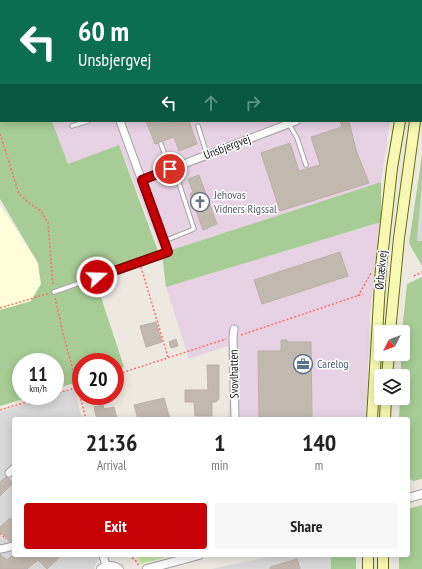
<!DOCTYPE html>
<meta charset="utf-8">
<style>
body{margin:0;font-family:"PT Sans Narrow",sans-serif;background:#f6f6f6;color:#222;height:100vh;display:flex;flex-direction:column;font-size:15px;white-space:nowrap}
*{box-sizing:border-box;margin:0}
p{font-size:13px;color:#767676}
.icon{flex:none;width:22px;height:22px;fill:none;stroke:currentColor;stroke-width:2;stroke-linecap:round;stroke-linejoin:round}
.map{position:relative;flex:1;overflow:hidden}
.sheet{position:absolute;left:12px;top:417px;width:398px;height:140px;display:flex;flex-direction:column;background:#fff;border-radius:4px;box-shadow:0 2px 10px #0003}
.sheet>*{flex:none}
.top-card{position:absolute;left:0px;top:0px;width:422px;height:122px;box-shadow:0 2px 10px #0003;background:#0b6e4f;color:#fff;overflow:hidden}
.needle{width:26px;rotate:228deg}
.fabs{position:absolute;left:374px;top:325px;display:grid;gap:8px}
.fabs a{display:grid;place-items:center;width:36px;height:36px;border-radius:4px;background:#fff;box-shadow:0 2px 10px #0003;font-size:20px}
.speed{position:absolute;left:12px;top:353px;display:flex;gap:8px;font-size:20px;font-weight:700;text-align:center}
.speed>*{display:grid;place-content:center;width:52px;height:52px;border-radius:50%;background:#fff;box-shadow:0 2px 10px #0003;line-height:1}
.speed small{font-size:10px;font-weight:400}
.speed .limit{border:6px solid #d22;background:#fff;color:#111}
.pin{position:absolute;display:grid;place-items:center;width:34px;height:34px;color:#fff;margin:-17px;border:2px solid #fff;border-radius:50%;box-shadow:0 1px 4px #0007}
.me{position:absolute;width:44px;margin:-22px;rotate:70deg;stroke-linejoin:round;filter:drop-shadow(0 0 3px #0008)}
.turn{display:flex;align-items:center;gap:14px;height:84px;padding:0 12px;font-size:18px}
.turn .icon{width:52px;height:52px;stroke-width:2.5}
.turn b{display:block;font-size:28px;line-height:34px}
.lanes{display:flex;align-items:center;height:38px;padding:0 12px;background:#0003;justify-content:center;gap:20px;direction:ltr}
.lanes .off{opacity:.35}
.eta{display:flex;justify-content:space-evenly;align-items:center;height:68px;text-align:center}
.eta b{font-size:24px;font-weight:700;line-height:28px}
.button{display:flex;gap:8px;margin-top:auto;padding:8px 12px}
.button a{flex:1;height:46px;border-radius:4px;background:#c50106;color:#fff;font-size:16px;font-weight:700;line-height:46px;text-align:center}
.button a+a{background:#f6f6f6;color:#222}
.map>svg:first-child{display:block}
.residential{fill:#d9d8d8}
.industrial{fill:#e6d2e3}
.education{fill:#fffed8}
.grass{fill:#c8e8a6}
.forest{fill:#a7cc95}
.building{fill:#c1b8b0;stroke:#beafa3}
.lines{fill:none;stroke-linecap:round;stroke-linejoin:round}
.service-casing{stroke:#a2a2a2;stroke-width:5.5}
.minor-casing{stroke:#a2a2a2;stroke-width:9}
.tertiary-casing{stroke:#a2a2a2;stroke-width:10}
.secondary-casing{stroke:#666f05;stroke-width:12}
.path{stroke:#f87266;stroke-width:1.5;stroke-dasharray:2 2;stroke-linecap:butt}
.service{stroke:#fff;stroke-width:3.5}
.minor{stroke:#fff;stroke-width:7}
.tertiary{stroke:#fff;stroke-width:8}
.secondary{stroke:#f7f9b3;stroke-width:10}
.route-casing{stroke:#800104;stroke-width:10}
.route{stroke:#c50106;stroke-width:7}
.labels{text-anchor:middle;stroke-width:3;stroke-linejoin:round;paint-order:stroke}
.street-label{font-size:12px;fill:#1b1b1b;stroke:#fff}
.worship-label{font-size:12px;fill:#5b616d;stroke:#fff;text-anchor:start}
.service-label{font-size:12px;fill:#4e5e75;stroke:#fff;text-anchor:start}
</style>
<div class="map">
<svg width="422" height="569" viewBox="0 0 422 569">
<rect width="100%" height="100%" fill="#ede9e1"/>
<path class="residential" d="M422 184V241L417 242Z
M74 388 82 419H14V555L116 556 97 561 94 569H0V412L49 396H55V394Z
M277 555H331L333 569H211Z"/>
<path class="industrial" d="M76 0H407V1H76Z
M52 121H390L381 182 162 253 119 145 68 164Z
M381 222 370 314 366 419H229L228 346 189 359 166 287Z"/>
<path class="education" d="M0 205 38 263 41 284 31 301 0 310Z"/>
<path class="grass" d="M136 555H174L140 564 139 557Z"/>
<path class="forest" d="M0 0H74V1H1V121H52L68 164 119 145 158 251 93 273 124 367 115 370V362H81V381L55 389V362H21V396H33L0 406V310L31 301 41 284 38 263 0 199Z
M422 155V184L417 241H422V266L409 243Z
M381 182V222L166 287 162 253Z
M422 277V479L413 481 408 477V419H399L400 398H403V376H401V354H403V332H402L407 284Z
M422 505V569H399V555H408V509Z
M331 555H356V569H331Z"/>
<path class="building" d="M146 121H163L164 124 171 121H189L197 144 179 151 174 137 163 141H160L158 143 155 144Z
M340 121H349L356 150 369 183 280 211 261 153 290 143 299 171 320 165 311 137 342 127Z
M199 175 217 224 203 230 190 194 193 192 188 179Z
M340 252 348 276 262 304 254 280Z
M156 322 162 342 146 347 140 326Z
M176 339 178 346 171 348 169 342Z
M281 340H287V342H311L312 419H259L258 351H281Z
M207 365H219V399L216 402H212V416H195L194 402H185V390H208Z
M164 398 170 419H138L134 405Z
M103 405 104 409 114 407 117 419H97L94 407Z
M6 477 8 478 13 483 0 496V482Z
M10 518 14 522V541L10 542 0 531V527Z
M0 554 7 560 13 555H62L47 569 38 560 27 569H0Z
M297 559 300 569H270V567Z"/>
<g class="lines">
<defs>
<path id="service" d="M108 0 109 1
M289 124 297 138 306 165
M72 126 88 121
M198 126 207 155
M161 144 170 169
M164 241 194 229 174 168
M54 292 168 252"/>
<path id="minor" d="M85 0V1
M246 0 247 1
M396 1V0
M120 121 168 252
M142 180 296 121
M234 329 233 337 235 419
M9 473 14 468
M1 549 14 546
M103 555 106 566"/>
<path id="tertiary" d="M408 498 422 494
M101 569C107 565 113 565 119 569
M147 569 199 555"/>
<path id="secondary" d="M419 1V0
M421 82 422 76
M390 332 399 238 415 121
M387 376 389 354
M372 419 381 267 392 168 400 121
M385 419 386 398
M368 569V555
M383 569V555"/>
</defs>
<use href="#service" class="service-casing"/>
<use href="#minor" class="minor-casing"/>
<use href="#tertiary" class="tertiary-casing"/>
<use href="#secondary" class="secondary-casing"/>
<path class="path" d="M0 134 19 194 29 203 41 211 48 223 53 286
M141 267 168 357
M414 276 422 272
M358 296 371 273
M55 298 63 333 86 419
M0 308 50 293
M241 335 363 294
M115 375 226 339
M55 394 81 386
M0 410 47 396
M0 533 6 539
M129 555 137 562 139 567"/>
<use href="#service" class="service"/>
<use href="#minor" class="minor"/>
<use href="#tertiary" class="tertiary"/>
<use href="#secondary" class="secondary"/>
</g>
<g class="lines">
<defs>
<path id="route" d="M97 277 168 252 142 180 170 169"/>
</defs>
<use href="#route" class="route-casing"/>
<use href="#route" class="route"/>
</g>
<defs>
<symbol id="church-ring" viewBox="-11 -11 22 22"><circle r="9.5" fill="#fff" stroke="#6b7280" stroke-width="1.5"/><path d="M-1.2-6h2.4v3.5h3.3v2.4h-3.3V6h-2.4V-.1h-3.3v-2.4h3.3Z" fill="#6b7280"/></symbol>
<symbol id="office-ring" viewBox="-11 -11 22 22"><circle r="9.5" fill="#fff" stroke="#5c6f8a" stroke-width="1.5"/><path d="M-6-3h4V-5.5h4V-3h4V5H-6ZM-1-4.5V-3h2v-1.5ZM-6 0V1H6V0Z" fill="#5c6f8a"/></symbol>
</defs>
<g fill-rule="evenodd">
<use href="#church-ring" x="189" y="191" width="22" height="22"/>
<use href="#office-ring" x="292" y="353" width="22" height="22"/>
</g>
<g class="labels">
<g class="street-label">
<text transform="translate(227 147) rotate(-21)" y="4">Unsbjergvej</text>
<text transform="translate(381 270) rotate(-85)" y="4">Ørbækvej</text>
<text transform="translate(234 374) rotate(-91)" y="4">Svovlhatten</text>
</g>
<g class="worship-label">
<text x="214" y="199">Jehovas<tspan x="214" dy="14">Vidners Rigssal</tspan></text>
</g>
<g class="service-label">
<text x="317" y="368">Carelog</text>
</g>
</g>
</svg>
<div class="fabs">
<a><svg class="needle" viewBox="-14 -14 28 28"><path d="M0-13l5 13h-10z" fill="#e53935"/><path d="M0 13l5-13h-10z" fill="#767676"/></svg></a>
<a><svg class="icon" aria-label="layers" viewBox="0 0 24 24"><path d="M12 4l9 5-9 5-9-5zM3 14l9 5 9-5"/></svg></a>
</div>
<div class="speed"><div>11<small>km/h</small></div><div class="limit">20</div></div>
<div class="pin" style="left:170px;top:169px;background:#d93025"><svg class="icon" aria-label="arrive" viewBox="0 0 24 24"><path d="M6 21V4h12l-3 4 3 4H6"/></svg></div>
<svg class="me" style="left:97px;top:277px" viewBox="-20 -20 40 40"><circle r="17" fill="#c50106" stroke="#fff" stroke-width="3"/><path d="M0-11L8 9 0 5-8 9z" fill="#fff"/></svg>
<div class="top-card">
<div class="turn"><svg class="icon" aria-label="left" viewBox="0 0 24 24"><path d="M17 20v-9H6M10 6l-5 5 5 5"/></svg><div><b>60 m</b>Unsbjergvej</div></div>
<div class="lanes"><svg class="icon" aria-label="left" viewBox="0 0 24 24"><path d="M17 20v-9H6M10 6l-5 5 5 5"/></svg><svg class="icon off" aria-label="ahead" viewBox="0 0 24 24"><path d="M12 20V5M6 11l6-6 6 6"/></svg><svg class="icon off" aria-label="right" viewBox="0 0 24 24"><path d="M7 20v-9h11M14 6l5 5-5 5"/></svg></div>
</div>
<section class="sheet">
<div class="eta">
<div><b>21:36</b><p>Arrival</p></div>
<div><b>1</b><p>min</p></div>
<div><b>140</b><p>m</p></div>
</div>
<div class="button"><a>Exit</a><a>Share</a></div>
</section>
</div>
